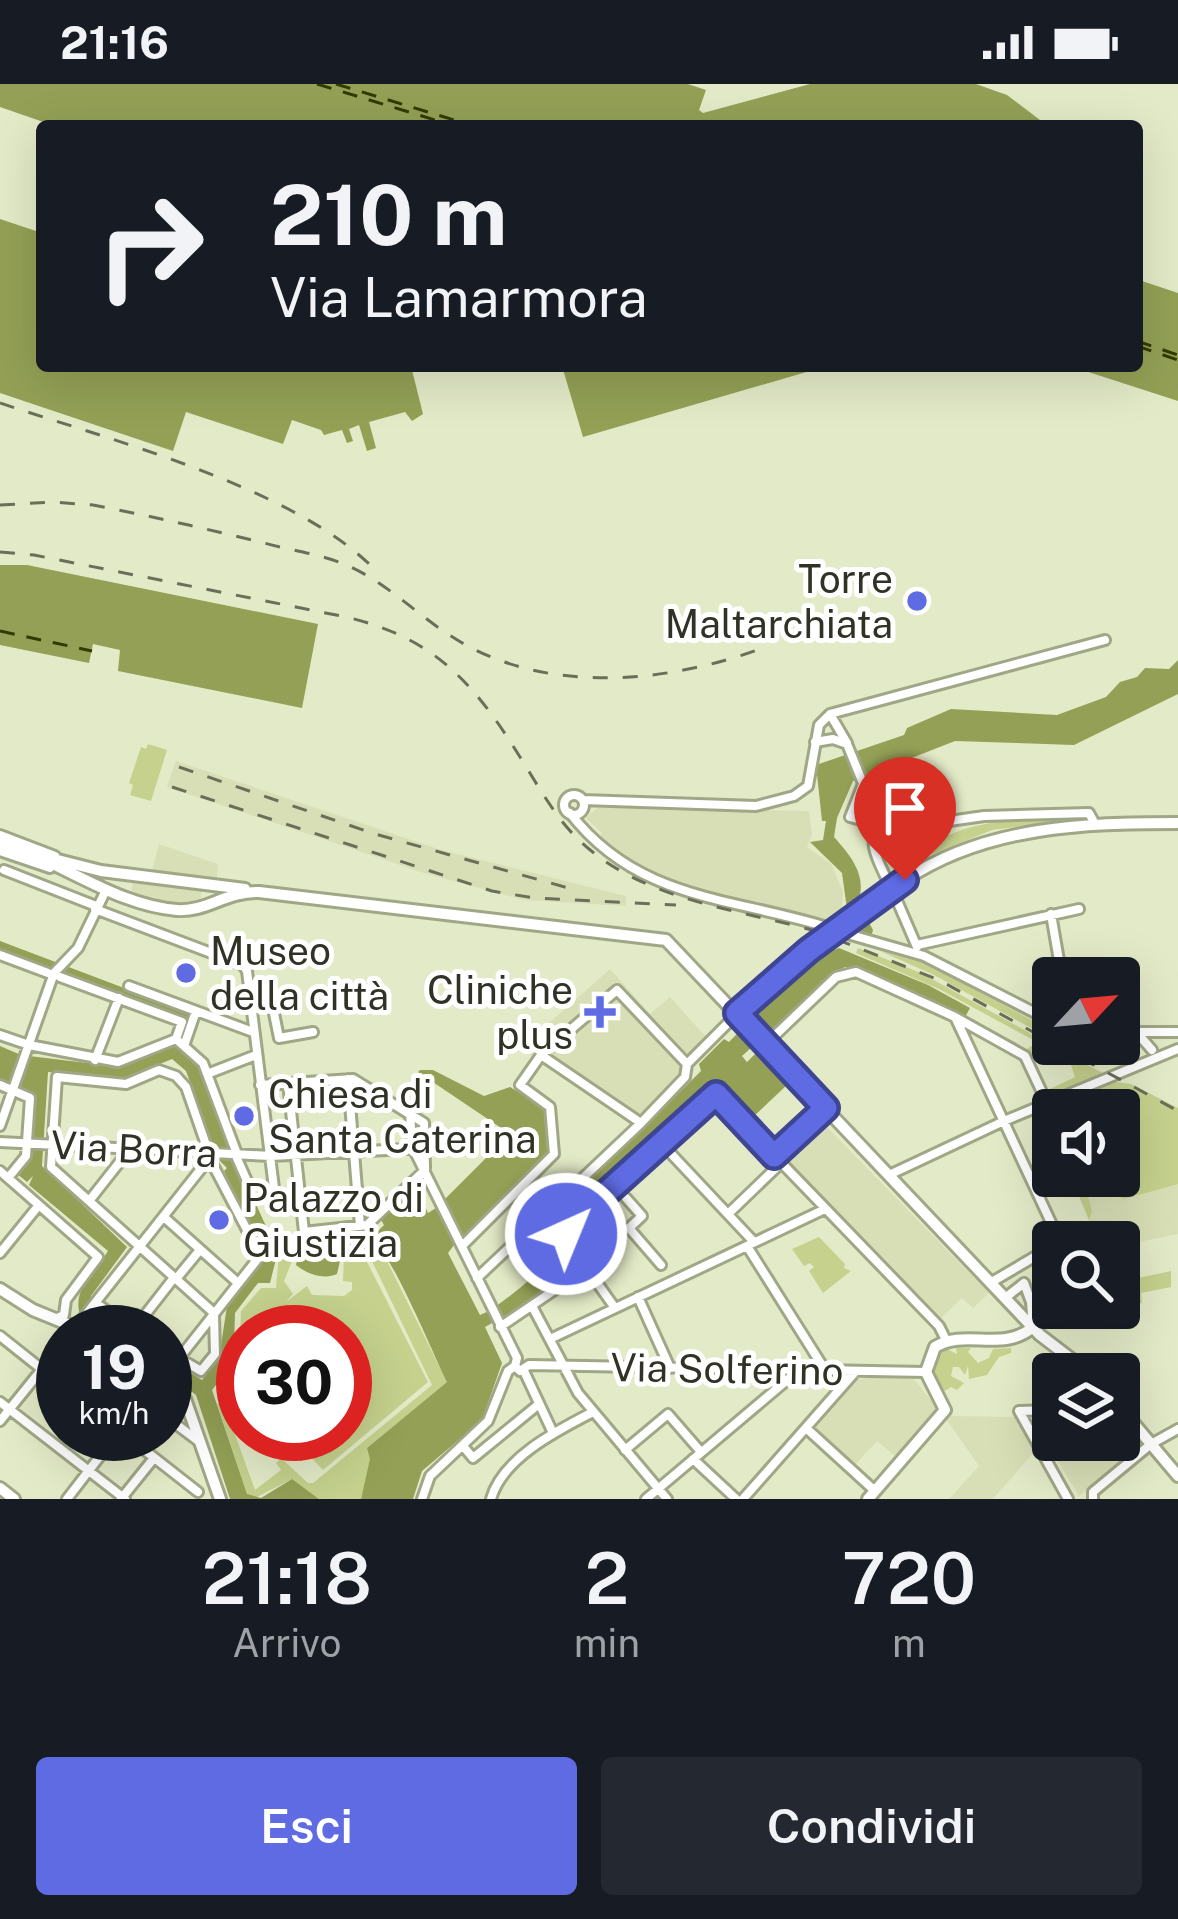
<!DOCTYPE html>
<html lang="it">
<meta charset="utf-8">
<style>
body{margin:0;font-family:"Public Sans",sans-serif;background:#242831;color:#f1f3f6;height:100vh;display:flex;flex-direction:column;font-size:45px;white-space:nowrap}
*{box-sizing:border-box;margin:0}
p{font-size:39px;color:#9ea1a6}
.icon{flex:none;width:66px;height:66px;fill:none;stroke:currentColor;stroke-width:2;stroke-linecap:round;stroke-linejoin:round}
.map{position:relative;height:1415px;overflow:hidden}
.details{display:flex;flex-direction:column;background:#171b24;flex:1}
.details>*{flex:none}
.banner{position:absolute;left:36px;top:36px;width:1107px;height:252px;border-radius:12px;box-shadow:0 12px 48px #0002;background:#171b24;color:#f1f3f6;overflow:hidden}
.needle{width:78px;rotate:64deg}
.controls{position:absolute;left:1032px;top:873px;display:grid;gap:24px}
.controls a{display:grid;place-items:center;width:108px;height:108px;border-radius:12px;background:#171b24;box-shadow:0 12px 48px #0002;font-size:60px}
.speed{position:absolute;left:36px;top:1221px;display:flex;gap:24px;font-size:60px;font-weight:700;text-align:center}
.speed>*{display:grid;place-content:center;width:156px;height:156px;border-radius:50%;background:#171b24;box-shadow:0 12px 48px #0002;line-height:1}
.speed small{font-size:30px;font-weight:400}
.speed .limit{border:18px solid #d22;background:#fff;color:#111}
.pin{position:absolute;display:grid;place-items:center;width:102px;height:102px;color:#fff;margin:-123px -51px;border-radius:50% 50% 50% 0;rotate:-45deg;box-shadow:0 0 12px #0007}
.pin .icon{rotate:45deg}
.me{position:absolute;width:132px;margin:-66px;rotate:44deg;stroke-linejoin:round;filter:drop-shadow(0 0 9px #0008)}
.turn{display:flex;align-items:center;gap:42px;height:252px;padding:0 36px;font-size:54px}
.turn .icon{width:156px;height:156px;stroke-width:2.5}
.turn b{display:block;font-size:84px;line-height:102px}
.eta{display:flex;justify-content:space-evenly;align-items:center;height:204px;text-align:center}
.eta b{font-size:72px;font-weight:600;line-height:84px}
.button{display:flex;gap:24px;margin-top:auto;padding:24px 36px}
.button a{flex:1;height:138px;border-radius:12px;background:#5f6be3;color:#fff;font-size:48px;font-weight:600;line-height:138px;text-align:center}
.button a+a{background:#242831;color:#f1f3f6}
.status{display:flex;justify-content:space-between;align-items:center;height:84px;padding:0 60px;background:#171b24;direction:ltr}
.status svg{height:33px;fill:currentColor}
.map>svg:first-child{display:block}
.built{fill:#d8dfb6}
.green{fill:#c5d18d}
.water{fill:#93a055}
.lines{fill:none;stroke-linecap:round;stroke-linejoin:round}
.ferry{stroke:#333a00;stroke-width:3;stroke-dasharray:15 12;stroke-linecap:butt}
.street-casing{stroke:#a0a786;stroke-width:14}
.secondary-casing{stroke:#a0a786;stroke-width:16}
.street{stroke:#fff;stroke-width:8}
.secondary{stroke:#fff;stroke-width:10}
.rail{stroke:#6b6f5a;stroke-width:3;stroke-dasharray:15 15;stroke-linecap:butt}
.secondary-bridge-casing{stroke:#a0a786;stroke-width:16;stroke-linecap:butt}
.secondary-bridge{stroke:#fff;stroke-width:10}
.route-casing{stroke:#3e4694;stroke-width:30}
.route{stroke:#5f6be3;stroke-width:21}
.poi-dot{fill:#5f6be3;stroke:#fff;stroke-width:4.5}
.labels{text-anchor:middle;stroke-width:10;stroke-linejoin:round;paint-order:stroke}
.poi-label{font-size:39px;fill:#2f3224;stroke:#fff;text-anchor:start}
.street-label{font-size:39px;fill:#2f3224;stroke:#fff}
</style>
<div class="status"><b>21:16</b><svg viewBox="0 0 49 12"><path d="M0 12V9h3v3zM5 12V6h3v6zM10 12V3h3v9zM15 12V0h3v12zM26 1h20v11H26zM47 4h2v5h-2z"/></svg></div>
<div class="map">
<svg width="1178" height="1415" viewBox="0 0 1178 1415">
<rect width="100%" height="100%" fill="#e3eac7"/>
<path class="built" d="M176 677 438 765 626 812V822L524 816 424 789 167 703Z
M598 723 809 727 812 751 807 763 831 780 843 807 842 826 828 836 715 809 644 786 598 755 602 749 586 734Z
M159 760 218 780 217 794 152 787Z
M133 795 202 802 200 820 165 821 131 809Z
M610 885 650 930 670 913 707 954 684 973V989L637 1037 544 971 575 938 534 975 523 962Z
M1116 998 1131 1000 1178 1024V1150L1119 1162V1158H1088L1091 1141 1072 1095 1119 1092V1026H1095L1087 1009Z
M821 1037 989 1209 973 1224 962 1214 938 1237 780 1077Z
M879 1292 913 1294 939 1326 896 1373 877 1357 853 1383 812 1346 853 1296Z
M1119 1331 1145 1362 1079 1412 1038 1344 1053 1335V1356H1119Z
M950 1332 1018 1333 1036 1366 993 1415H949L979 1382 946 1335Z"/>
<path class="green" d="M148 660 167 666 151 717 130 711 133 701 129 699 141 663 146 665Z
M1081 734 992 746 928 772 893 794C900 780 908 778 920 769 966 731 1024 736 1081 734Z
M858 864 921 889 1106 991 1051 1011 1048 1006 1075 993 1071 981 1053 970 1032 975 1027 965 1037 958 939 905 856 869Z
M880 867 927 880 1037 939 1053 949V956L934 891Z
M1116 998 1131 1000 1178 1024V1100L1124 1115 1118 1112 1115 1101 1098 1110 1091 1102 1086 1104 1092 1127 1089 1136 1072 1095 1119 1092V1026H1095L1087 1009Z
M819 1153 845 1180 844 1184 851 1187 823 1209 809 1187 814 1183 810 1179 804 1182 792 1165Z
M362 1165 384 1171 447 1298 367 1364 371 1375 361 1415H319L292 1395 255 1414 247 1410 217 1320 223 1317 255 1406 281 1386 276 1379 281 1374 308 1399H313L432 1301 368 1169Z
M279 1168 294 1172 284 1197 293 1210 286 1218 307 1202 312 1211 344 1212 352 1206V1198L343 1197 344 1171 358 1169 366 1176 428 1298 323 1386 308 1370 321 1350H345V1248H272L286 1235 284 1231 269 1248H243V1259L240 1257 241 1227 261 1204H276Z
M1171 1187V1203L1141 1209 1142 1219 1119 1224V1198Z
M945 1264 957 1270 956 1264H971L968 1268 978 1279 989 1274 993 1265 1011 1264V1269L999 1273 987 1291 969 1295 968 1282 965 1291 959 1283H953L951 1292 964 1299 957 1306 951 1303 945 1307C932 1292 927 1277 945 1264Z"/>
<path class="water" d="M0 0H688L706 6 699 26 703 29 810 0H976L1007 11 1040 36 1027 42H55L0 23Z
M0 135 42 149V282H411L423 330 412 337 405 328 369 338 376 364 367 367 359 341 349 345 353 357 347 359 342 346 324 351 321 346 292 336 283 360 186 328 173 367 0 309Z
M1137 189 1139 196 1178 209V317L1070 282H1137Z
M562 282H827L583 353Z
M0 481H27L318 540 302 624 118 587 120 566 93 560 89 579 0 561Z
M1178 576V610L1074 661 955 657 853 697 837 734 834 753C853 774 867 793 858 818L873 846 871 853 856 846 847 825 842 789 810 758 823 756 826 737H822L816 681 904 651 907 644 951 625 1057 631 1106 613 1120 598 1137 593 1145 584 1169 585Z
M0 857 190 929 184 956 198 978 236 1077 271 1153 307 1160 306 1151 330 1149 331 1154 373 1152 384 1141 381 1136 405 1113 408 1115 418 1108 428 1129 436 1124 443 1136 451 1130 444 1116 510 1050 418 988 420 986H433L484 1012 510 1003 548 1026 550 1071 464 1155 456 1141 447 1146 454 1161 448 1169 480 1231C496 1226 531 1194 549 1180L537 1149 701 987 699 980 724 955 729 958C763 924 795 881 839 864L928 901 970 924 964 935 856 884 845 883 835 888 742 972 747 978 758 967 788 1000 753 1033 723 1001 711 1002 705 1013 559 1144 566 1185 524 1221 485 1243 502 1279 482 1336 422 1387 413 1415H361L370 1375 367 1364 447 1298C437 1278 394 1176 381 1168 371 1162 353 1166 342 1168L337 1190C324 1196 307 1190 296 1181L298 1171 278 1167 270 1199H258L235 1229 234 1262 242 1268 212 1306 247 1410 261 1414 292 1395 319 1415H230L196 1311 165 1287V1273L202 1296 219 1274 227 1222 261 1179 263 1167 224 1087 227 1084 218 1075 186 987 172 975 122 996 48 988 42 1082 127 1163 91 1212 90 1223 127 1248H105L80 1231C72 1204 95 1189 108 1167L29 1101 33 1092 27 1098 16 1089 30 1072 34 1011 0 997V962L21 971 120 983 173 960 179 935 0 867Z"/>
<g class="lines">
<path class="ferry" d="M317 0 455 42
M336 0 474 42
M1137 257 1178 271
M1137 262 1178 276
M0 547 92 567"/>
<defs>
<path id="street" d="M830 630 847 659
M815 658 833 655 847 660 880 741C865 758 880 780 888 798
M863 700 850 733 894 745 984 732 1089 729 1095 740
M564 721a10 10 0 1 1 20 0a10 10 0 1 1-20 0Z
M583 716 756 722 794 712 808 702 819 641 830 630 1105 556
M570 729C637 816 730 813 827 843
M0 751 55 772
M0 767 50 784
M4 786 96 822
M895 812 917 863
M95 825 243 881 247 887 276 1120
M1051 830 1062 894
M844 849 924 872 1053 938
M917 861 1079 825
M0 871 48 889
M60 893 182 938 176 955
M250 900H268L279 954 313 948
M129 902 253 948
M1050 922 1053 915
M956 935 1055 1147V1158
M1119 948H1178
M1138 950 1152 966
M0 951 29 961 118 978 176 955
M176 955 203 979 237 1070
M766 960 836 893 856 888 955 933 1025 972 1047 1019
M184 962 196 927
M541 971 641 1039
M95 976 119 914
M207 990 256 971
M348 995 360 1142
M288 999 304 1148 367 1141 425 1086
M0 1001 30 1014 26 1072 8 1094
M260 1001 353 995 424 1039 425 1084
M410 1028 412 1062 517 1274 515 1282 520 1287 529 1281 926 1288
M0 1042 54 889 78 864 106 806
M0 1058 271 1072 425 1064
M661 1059 754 1158
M235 1070 247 1097
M774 1072 826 1024
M0 1087 98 1173 66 1216 64 1231 55 1235
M889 1091 1004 1037 1178 965
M626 1114 642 1132 629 1144 661 1181
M89 1117 130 1065
M728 1130 781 1079
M165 1134 238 1199
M462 1162 554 1070 550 1023 520 1001 541 971 617 906 687 980
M747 1162 825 1286
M0 1169 39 1121
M581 1176 615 1224
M477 1194 641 1039 685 993 687 980 736 931
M176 1195 199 1167
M990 1199 1053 1162
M638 1213 670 1284
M1005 1214 1024 1199 1031 1218 1033 1243
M97 1220 139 1248
M532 1222 578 1309 667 1415
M500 1243 572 1194 580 1174 566 1146 715 1010 939 1242 946 1256
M134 1245 173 1195
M72 1248 208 1076
M0 1252 63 1302
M550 1255 825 1125
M165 1266 201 1287 215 1270 214 1230
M524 1287 553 1349
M165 1292 256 1177 257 1165 213 1081 186 1003 176 992 159 986 126 1000 57 993 51 1083 214 1229
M0 1318 125 1415
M1053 1326 1019 1327 1068 1415
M165 1332 197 1356
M0 1337 63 1259
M806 1344 875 1407
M124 1350 198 1408
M463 1362 473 1374 539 1320
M625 1366 668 1330 701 1368
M693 1375 736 1415
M67 1415 117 1350
M121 1415 154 1374
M422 1415 430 1392 488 1337 508 1287 515 1282
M491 1415C502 1374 558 1346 593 1328
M646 1415 799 1286
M743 1415 855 1288
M1093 1415V1408L1151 1360 1178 1345"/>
<path id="secondary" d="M0 759C60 776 114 821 177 826 207 828 226 807 259 808L666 856 1040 1251 1091 1290
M50 774 101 787 245 805
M905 796C986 742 1084 739 1178 739
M737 930 821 857
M0 1205 33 1226 87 1248
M165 1300 185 1315 220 1415
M1119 1322 1178 1392
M0 1404 14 1415
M868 1415 945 1326 926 1288 935 1263C965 1244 1003 1269 1033 1243"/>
</defs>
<use href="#street" class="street-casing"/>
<use href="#secondary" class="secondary-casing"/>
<use href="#street" class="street"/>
<use href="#secondary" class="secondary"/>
<path class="rail" d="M0 319C110 356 301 405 379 490
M0 421 52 418 93 421C151 432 207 445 264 459 290 466 319 470 344 480 390 499 423 538 466 561 555 610 669 598 760 565
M0 468 34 471 346 533C441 555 480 607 528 686 546 715 562 743 589 765 652 818 742 826 819 848
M179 683 375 750 572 805
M172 703 492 807 534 814 676 821
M836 855 939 896 1053 959
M1055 960 1178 1027"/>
<defs>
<path id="secondary-bridge" d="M821 857 905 796"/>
</defs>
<use href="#secondary-bridge" class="secondary-bridge-casing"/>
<use href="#secondary-bridge" class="secondary-bridge"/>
</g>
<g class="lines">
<defs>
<path id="route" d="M566 1150 584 1129 716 1010 774 1072 826 1024 737 929 809 866 905 796"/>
</defs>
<use href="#route" class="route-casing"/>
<use href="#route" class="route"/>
</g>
<g class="poi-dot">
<circle cx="917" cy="517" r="12"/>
<circle cx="186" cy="889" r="12"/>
<path d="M594 910h12v12h12v12h-12v12h-12v-12h-12v-12h12z"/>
<circle cx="244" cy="1032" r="12"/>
<circle cx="219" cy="1136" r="12"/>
</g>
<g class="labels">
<g class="poi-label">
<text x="893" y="509" text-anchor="end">Torre<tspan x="893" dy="45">Maltarchiata</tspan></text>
<text x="210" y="881">Museo<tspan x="210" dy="45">della città</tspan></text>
<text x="573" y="920" text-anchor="end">Cliniche<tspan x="573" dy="45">plus</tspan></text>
<text x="268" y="1024">Chiesa di<tspan x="268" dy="45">Santa Caterina</tspan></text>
<text x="243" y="1128">Palazzo di<tspan x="243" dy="45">Giustizia</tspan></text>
</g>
<g class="street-label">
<text transform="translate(134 1065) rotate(3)" y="14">Via Borra</text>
<text transform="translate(727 1285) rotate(1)" y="14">Via Solferino</text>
</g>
</g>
</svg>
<div class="controls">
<a><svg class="needle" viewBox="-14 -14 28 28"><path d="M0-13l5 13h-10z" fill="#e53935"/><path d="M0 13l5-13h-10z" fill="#9ea1a6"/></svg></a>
<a><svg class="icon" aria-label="sound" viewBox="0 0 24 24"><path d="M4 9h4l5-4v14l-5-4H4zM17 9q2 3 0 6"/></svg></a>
<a><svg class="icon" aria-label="search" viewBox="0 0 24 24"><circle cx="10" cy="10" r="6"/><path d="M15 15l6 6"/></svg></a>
<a><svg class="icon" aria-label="layers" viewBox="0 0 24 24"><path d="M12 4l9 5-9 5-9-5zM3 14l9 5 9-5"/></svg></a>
</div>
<div class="speed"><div>19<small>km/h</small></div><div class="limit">30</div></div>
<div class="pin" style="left:905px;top:796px;background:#d93025"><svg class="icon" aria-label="arrive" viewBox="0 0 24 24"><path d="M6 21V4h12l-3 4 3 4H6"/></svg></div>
<svg class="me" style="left:566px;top:1150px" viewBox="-20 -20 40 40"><circle r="17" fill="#5f6be3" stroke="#fff" stroke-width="3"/><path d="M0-11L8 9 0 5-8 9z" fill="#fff"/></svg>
<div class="banner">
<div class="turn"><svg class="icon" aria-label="right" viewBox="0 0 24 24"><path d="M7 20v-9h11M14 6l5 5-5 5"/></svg><div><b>210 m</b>Via Lamarmora</div></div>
</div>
</div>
<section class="details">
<div class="eta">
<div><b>21:18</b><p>Arrivo</p></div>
<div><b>2</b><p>min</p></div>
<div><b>720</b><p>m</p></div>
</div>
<div class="button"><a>Esci</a><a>Condividi</a></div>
</section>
